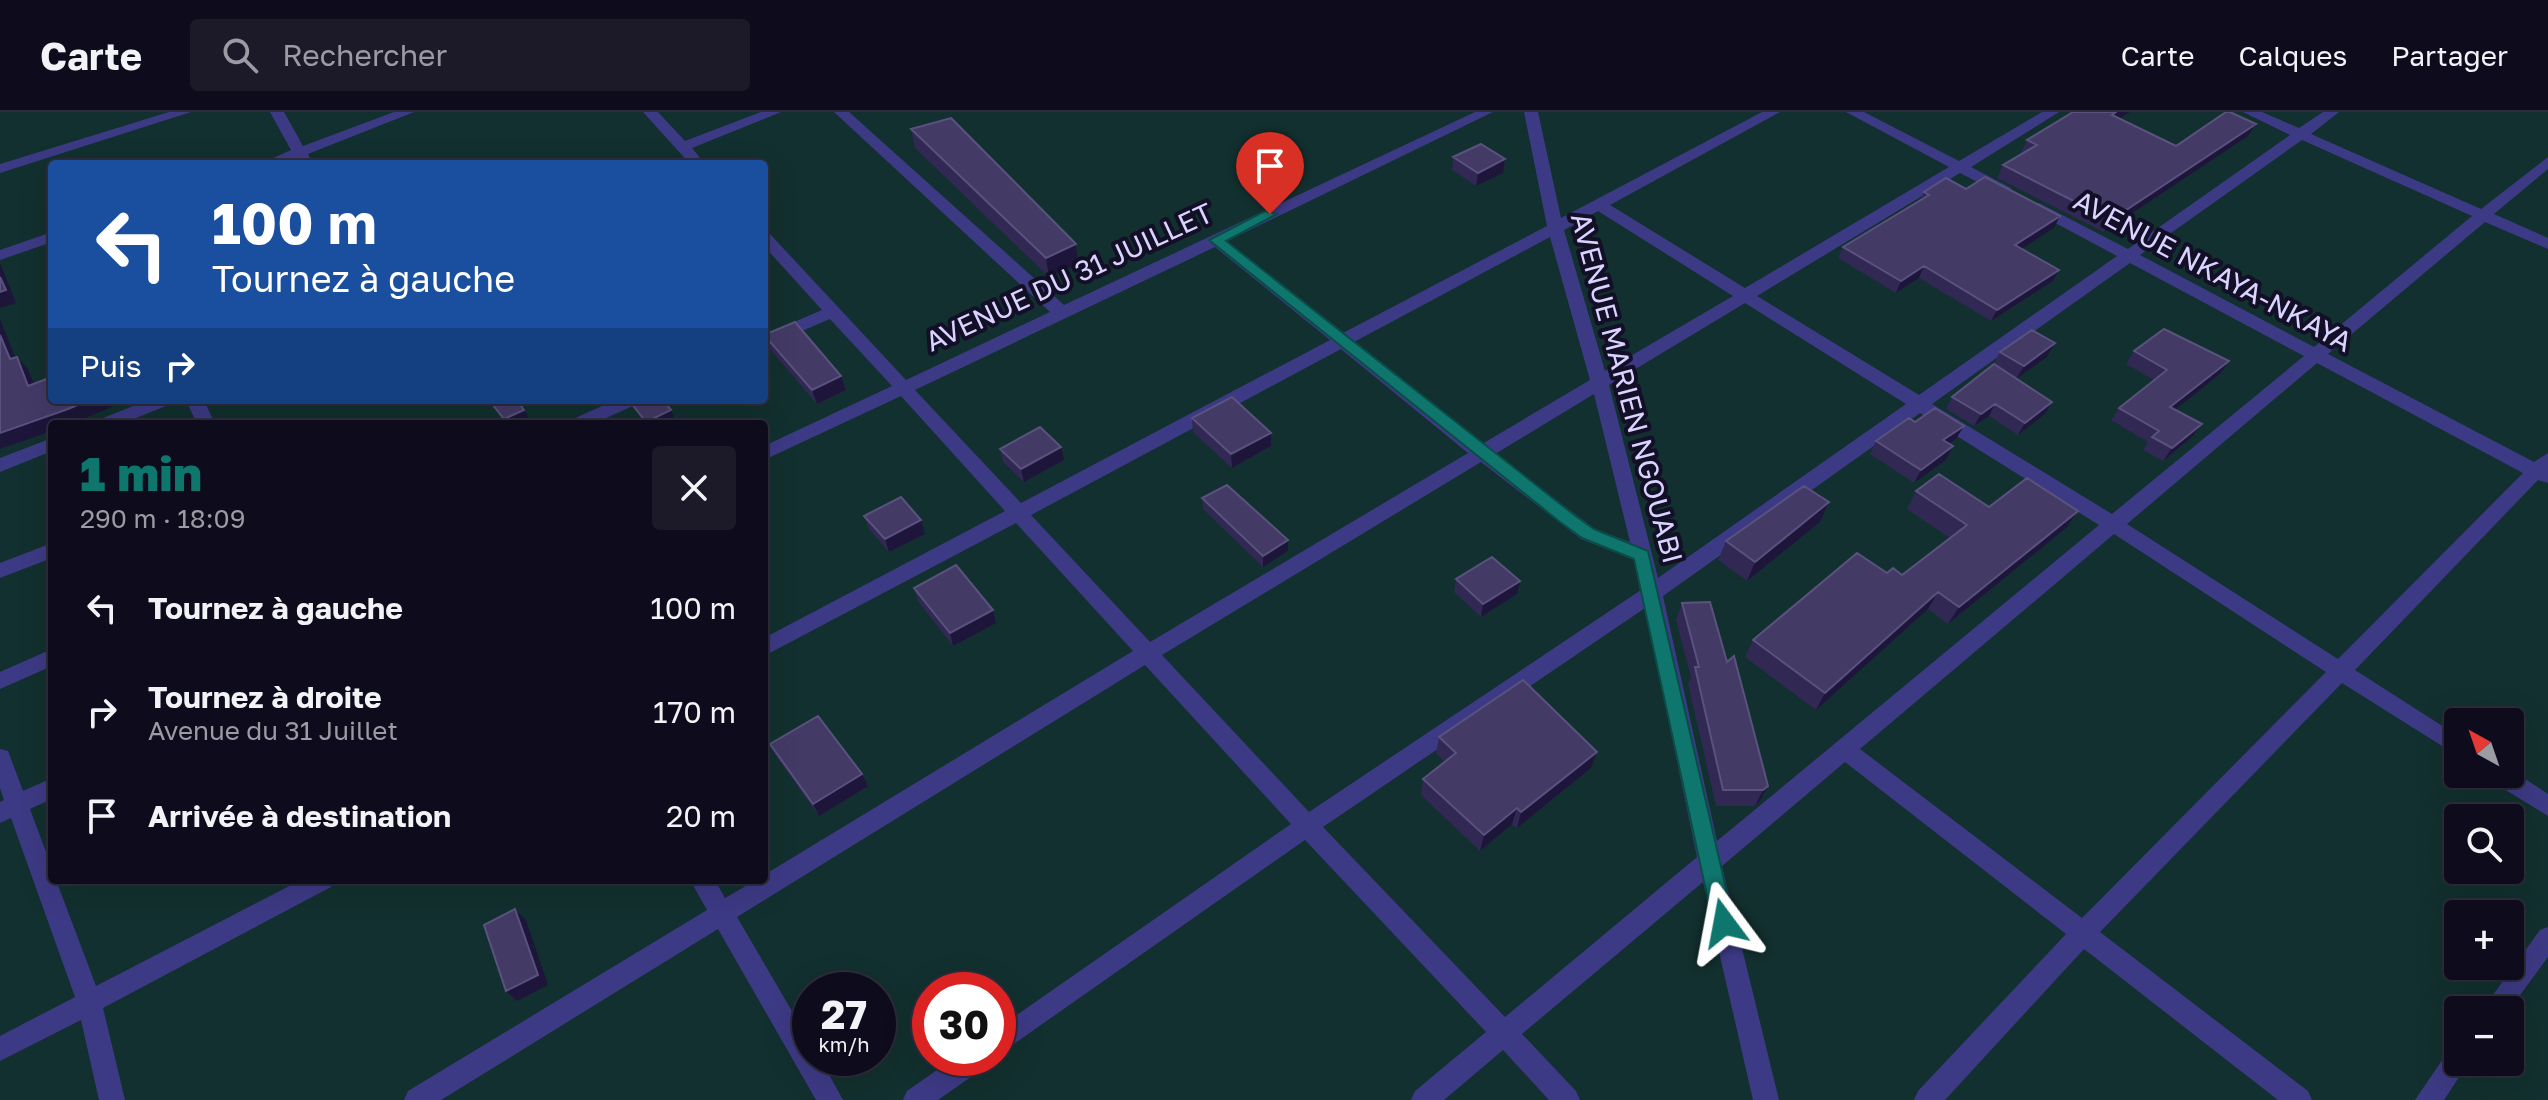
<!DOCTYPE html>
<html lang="fr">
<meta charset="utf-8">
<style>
body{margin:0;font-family:"Golos Text",sans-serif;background:#1c1929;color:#f1f3f6;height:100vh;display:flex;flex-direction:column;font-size:30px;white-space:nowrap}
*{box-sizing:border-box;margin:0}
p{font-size:26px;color:#9b9ba3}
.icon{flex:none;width:44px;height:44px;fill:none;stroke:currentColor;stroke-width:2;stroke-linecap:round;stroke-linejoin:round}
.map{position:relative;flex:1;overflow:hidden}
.sheet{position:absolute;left:48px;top:308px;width:720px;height:464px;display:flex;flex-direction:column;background:#0e0b1c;border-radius:8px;box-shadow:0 8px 32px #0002,0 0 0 2px #2e2b3b}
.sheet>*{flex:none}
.guide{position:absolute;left:48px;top:48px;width:720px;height:244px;border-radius:8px;box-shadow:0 8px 32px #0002,0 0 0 2px #2e2b3b;background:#1a4fa0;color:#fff;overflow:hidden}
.needle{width:52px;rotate:320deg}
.tools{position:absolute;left:2444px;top:596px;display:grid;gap:16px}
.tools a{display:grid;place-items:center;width:80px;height:80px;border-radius:8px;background:#0e0b1c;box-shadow:0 8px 32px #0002,0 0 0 2px #2e2b3b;font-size:40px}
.speed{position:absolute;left:792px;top:860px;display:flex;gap:16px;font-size:40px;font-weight:700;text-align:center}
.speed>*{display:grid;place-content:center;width:104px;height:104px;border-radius:50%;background:#0e0b1c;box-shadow:0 8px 32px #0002,0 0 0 2px #2e2b3b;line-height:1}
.speed small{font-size:20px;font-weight:400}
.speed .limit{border:12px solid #d22;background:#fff;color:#111}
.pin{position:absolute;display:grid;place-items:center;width:68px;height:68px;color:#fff;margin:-82px -34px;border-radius:50% 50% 50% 0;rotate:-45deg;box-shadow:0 0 8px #0007}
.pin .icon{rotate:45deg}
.me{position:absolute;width:88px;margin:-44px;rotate:347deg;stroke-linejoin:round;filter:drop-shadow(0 0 6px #0008)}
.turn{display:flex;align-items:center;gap:28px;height:168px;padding:0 32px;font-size:36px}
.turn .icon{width:104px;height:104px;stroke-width:2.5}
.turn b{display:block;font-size:56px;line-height:68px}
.then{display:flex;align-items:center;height:76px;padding:0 32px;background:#0003;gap:16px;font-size:30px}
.round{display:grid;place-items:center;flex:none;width:84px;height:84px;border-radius:8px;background:#1c1929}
.head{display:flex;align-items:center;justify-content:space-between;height:136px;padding:0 32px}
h1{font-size:48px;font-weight:800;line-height:60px;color:#0f766e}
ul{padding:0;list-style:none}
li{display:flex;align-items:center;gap:24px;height:104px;padding:0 32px}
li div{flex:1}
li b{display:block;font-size:30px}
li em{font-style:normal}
header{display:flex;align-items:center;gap:48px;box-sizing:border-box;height:112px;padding:0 40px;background:#0e0b1c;border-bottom:2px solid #2e2b3b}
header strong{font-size:38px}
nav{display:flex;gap:44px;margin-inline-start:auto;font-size:28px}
.search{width:560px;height:72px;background:#1c1929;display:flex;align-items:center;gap:20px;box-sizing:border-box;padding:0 28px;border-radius:8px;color:#9b9ba3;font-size:30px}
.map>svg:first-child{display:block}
.green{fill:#12302f;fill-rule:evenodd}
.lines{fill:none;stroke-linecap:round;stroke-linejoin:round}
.minor{fill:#3d3a85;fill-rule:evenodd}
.wall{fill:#312854}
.shaded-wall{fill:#1d163a}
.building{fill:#433a66;stroke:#5a527e;stroke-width:2}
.route{fill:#0f766e;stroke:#0a4d48;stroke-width:2}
.labels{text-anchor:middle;stroke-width:8;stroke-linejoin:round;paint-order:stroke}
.street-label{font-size:28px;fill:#d9d4ff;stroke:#130f26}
</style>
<header>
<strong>Carte</strong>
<div class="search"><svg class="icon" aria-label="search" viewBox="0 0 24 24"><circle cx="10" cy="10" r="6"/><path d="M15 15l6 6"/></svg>Rechercher</div>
<nav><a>Carte</a><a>Calques</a><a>Partager</a></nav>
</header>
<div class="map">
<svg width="2548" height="988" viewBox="0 0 2548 988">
<rect width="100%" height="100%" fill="#130f26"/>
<path class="green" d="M0 0H2548V988H0ZM52 52H764V288H52ZM52 312H764V768H52ZM2458 610H2510V662H2458ZM2458 706H2510V758H2458ZM2458 802H2510V854H2458ZM810 878H878V946H810ZM930 878H998V946H930ZM2458 898H2510V950H2458Z"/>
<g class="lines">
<path class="minor" d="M169 0H191L0 61V52Z
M270 0H284L303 34 394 0H414L308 42 313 52H299L296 46 281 52H260L291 38Z
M643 0H658L685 29 761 0H781L692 36 705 52H690Z
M834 0H849L1064 193 1475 0H1493L1227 129 1343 221 1547 114 1524 0H1538L1561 106 1762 0H1780L1610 93 1745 176 1949 55 1846 0H1864L1959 49 2042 0H2059L1971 55 2011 76V82H2001L1960 61 1757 184 1919 283 2117 144 2029 97V91H2039L2128 137 2290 23 2243 0H2262L2299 16 2323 0H2339L2311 22 2481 97 2548 45V57L2494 102 2548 126V137L2485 110 2328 242 2534 350 2548 341V371L2538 368 2355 558 2458 624V644L2342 571 2100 820 2308 979 2312 988H2278L2084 837 1945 988H1914L1918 979 2066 822 1845 650 1722 754 1779 988H1753L1703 770 1522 922 1576 979 1580 988H1549L1503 938 1444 988H1411L1415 979 1486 920 1305 728 998 943V916L1291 712 1145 553 737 805 810 930V946H820L843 988H816L718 817 441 988H404L408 979 707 798 690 768H715L725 786 756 768H764V763L1133 539 1016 411 764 544V526L1005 399 901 284 764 348V334L892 274 830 207 764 235V223L822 198 764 134V120L770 122 906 268 1050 200ZM2302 28 2472 104 2314 235 2140 143ZM1598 99 1733 184 1605 259 1564 118ZM1550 125 1590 268 1482 332 1354 230ZM1215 135 1330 228 1021 391 915 278ZM2130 151 2304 244 2112 402 1932 292ZM1745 191 1906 292 1658 466 1609 273ZM1341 237 1468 341 1150 530 1031 403ZM2317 251 2523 361 2338 547 2127 412ZM1594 282 1630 430 1595 417 1495 342ZM1920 301 2099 413 1717 729 1663 484ZM1481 350 1581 427 1634 448 1641 478 1309 700 1162 543ZM2114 422 2326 560 2082 806 1860 637ZM1645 496 1697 745 1505 905 1323 715Z
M52 120V130L0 148V138Z
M148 288H174L171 292 121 312H95L98 308Z
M186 288H204L215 312H197Z
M615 288H640L637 292 593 312H568L571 308Z
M52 326V339L0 360V346Z
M52 431V446L0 466V451Z
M52 537V554L0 577V560Z
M0 637 8 639 23 679 52 666V687L30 697 52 756V768H56L96 874 301 768H335L331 775 103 896 125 988H99L81 908 0 949V924L75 885 11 706 0 711V690L4 688 0 676Z
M2510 657 2548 682V704L2491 669 2488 662H2510Z
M2548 815V845L2509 898H2482L2540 818Z
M2458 935V950H2469L2444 988H2415L2449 938Z
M954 946H989L985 955 938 988H903L907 979Z"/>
</g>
<path class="wall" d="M2073 0H2130L2119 6 2176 34 2256 12 2248 24 2104 120 1997 66 2003 53 2023 42 2021 41 2027 28Z
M911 17 1076 132 1078 152 1049 165 915 36Z
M1453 45 1505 47 1503 61 1476 74 1452 58Z
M1966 77 2054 116 2021 137 2053 169 1991 209 1919 166 1896 181 1838 146 1843 135 1920 89 1924 80Z
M764 223 841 264 846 278 817 292 769 236Z
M2055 231 2047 245 2016 267 2045 302 2018 323 1989 304 1974 314 1946 297 1952 285 1993 253 2000 240Z
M2134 239 2220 262 2175 297 2192 325 2163 349 2143 338 2148 330 2111 308 2119 296 2154 268 2126 252Z
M489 288 531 309 525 312H506Z
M631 291 674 305 660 312H646L635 298Z
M1192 306 1271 321V334L1232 356 1193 320Z
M1915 310 1956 327 1950 332 1953 334 1946 348 1914 371 1870 342 1876 329Z
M1000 337 1064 348 1024 370 1003 350Z
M1916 379 1989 395 2066 416 1948 512 1928 497 1816 598 1745 545 1753 528 1887 461 1902 463 1950 426 1907 397Z
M1202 386 1288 428V439L1263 455 1203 397Z
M1829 390 1820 410 1747 469 1718 448 1726 429Z
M864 404 921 408 925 422 889 440 869 417Z
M1456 467 1517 482 1481 505 1454 480Z
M914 476 993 498 996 511 953 534 918 489Z
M1682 491 1727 550 1768 674 1759 690 1755 694H1716L1688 572 1691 565 1676 508Z
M1439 625 1597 640 1591 656 1517 716 1512 712 1480 739 1421 683 1423 667 1445 650 1436 642Z
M770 632 868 674 819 704 776 644Z"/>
<path class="shaded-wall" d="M2116 0H2130L2105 15 2112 3Z
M2256 12 2248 24 2104 120 2111 108Z
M1505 47 1503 61 1476 74 1478 61Z
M2060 104 2054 116 2009 145 2015 133Z
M1076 132 1078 152 1049 165 1046 146Z
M0 151 16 191 0 196Z
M1924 154 1919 166 1896 181 1901 169Z
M2059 158 2053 169 1991 209 1997 198Z
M0 207 21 260 10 247 0 223Z
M2055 231 2047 245 2016 267 2024 254Z
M17 245 28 257 40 286 28 274Z
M2229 249 2220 262 2162 308 2170 295Z
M841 264 846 278 817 292 812 278Z
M89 288H128L71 312H52V319L0 337V321Z
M2052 290 2045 302 2018 323 2025 311Z
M1995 292 1989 304 1974 314 1981 302Z
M524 298 531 309 525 312H507L504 307Z
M671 298 674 305 660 312H647L646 310Z
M2202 312 2192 325 2163 349 2172 336Z
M1964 314 1956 327 1936 342 1943 328Z
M1271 321V334L1232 356 1231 342Z
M1953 334 1946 348 1914 371 1921 358Z
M1061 335 1064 348 1024 370 1021 357Z
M1829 390 1820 410 1747 469 1755 450Z
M2078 399 2066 416 1948 512 1959 495Z
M921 408 925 422 889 440 885 427Z
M1288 428V439L1263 455V444Z
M1520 469 1517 482 1481 505 1483 492Z
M1938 480 1928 497 1816 598 1825 581Z
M993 498 996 511 953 534 950 521Z
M1597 640 1591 656 1517 716 1521 700Z
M862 662 868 674 819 704 813 692Z
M1768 674 1759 690 1755 694 1763 678Z
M1517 696 1512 712 1480 739 1484 723Z
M515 797 526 808 548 873 517 889 506 879Z"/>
<path class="building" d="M2073 0H2116L2112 3 2176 34 2226 0H2230L2256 12 2111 108 2003 53 2037 33 2027 28Z
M951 6 1076 132 1046 146 911 17Z
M1481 32 1505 47 1478 61 1453 45Z
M1985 65 2060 104 2015 133 2059 158 1997 198 1924 154 1901 169 1843 135 1929 83 1924 80 1946 66 1966 77Z
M0 165 6 178 0 180Z
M795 210 841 264 812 278 764 223Z
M2164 217 2229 249 2170 295 2202 312 2172 336 2152 325 2159 319 2119 296 2167 258 2134 239Z
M2032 218 2055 231 2024 254 2000 240Z
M0 223 10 247 17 245 28 274 52 265V288H89L68 297 0 321Z
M1994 252 2052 290 2025 311 1995 292 1981 302 1952 285Z
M1232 285 1271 321 1231 342 1192 306Z
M489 288H517L524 298 504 307Z
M638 288H663L671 298 646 310 631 291Z
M1935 296 1964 314 1943 328 1953 334 1921 358 1876 329 1909 306 1915 310Z
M1040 315 1061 335 1021 357 1000 337Z
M1939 362 1989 395 2027 366 2078 399 1959 495 1938 480 1825 581 1753 528 1857 441 1887 461 1893 456 1902 463 1967 413 1916 379Z
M1227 373 1288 428 1263 444 1202 386Z
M1804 374 1829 390 1755 450 1726 429Z
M901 385 921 408 885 427 864 404Z
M1492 445 1520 469 1483 492 1456 467Z
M956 453 993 498 950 521 914 476Z
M1710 490 1727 550 1734 544 1768 674 1763 678H1723L1695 555H1699L1682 491Z
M1523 568 1597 640 1521 700 1517 696 1484 723 1423 667 1456 641 1439 625Z
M818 604 862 662 813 692 770 632Z
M515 797 538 863 506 879 484 813Z"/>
<path class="route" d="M1265 99 1277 102 1226 129 1573 402 1594 417 1648 439 1734 811 1731 818 1724 821 1716 818 1713 811 1634 447 1582 426 1560 410 1209 128Z"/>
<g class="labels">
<g class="street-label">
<text transform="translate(2213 159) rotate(28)" y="10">AVENUE NKAYA-NKAYA</text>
<text transform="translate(1069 165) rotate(-25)" y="10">AVENUE DU 31 JUILLET</text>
<text transform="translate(1627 276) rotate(75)" y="10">AVENUE MARIEN NGOUABI</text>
</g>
</g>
</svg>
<div class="tools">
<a><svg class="needle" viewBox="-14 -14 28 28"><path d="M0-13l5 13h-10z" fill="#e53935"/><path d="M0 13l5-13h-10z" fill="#9b9ba3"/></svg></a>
<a><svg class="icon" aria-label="search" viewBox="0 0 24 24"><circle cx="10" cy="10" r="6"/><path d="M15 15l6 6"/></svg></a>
<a>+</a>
<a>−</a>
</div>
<div class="speed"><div>27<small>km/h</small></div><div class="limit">30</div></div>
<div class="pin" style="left:1270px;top:102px;background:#d93025"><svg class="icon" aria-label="arrive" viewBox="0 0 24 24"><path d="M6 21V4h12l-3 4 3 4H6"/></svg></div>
<svg class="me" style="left:1724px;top:811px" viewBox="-20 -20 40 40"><path d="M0-17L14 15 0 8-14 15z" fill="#0f766e" stroke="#fff" stroke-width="4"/></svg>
<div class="guide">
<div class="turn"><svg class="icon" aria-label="left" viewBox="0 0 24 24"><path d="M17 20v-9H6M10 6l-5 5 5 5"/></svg><div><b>100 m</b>Tournez à gauche</div></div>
<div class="then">Puis<svg class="icon" aria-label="right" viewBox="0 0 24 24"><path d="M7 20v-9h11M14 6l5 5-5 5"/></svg></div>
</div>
<section class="sheet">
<div class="head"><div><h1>1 min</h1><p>290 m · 18:09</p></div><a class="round"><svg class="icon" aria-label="close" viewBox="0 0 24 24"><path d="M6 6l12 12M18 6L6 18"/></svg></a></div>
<ul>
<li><svg class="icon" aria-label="left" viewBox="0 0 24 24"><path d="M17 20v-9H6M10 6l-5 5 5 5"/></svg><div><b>Tournez à gauche</b></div><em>100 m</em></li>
<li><svg class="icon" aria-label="right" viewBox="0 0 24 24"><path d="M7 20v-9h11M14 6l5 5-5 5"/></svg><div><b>Tournez à droite</b><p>Avenue du 31 Juillet</p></div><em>170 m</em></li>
<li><svg class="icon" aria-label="arrive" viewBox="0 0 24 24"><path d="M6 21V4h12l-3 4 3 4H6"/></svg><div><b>Arrivée à destination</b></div><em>20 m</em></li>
</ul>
</section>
</div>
